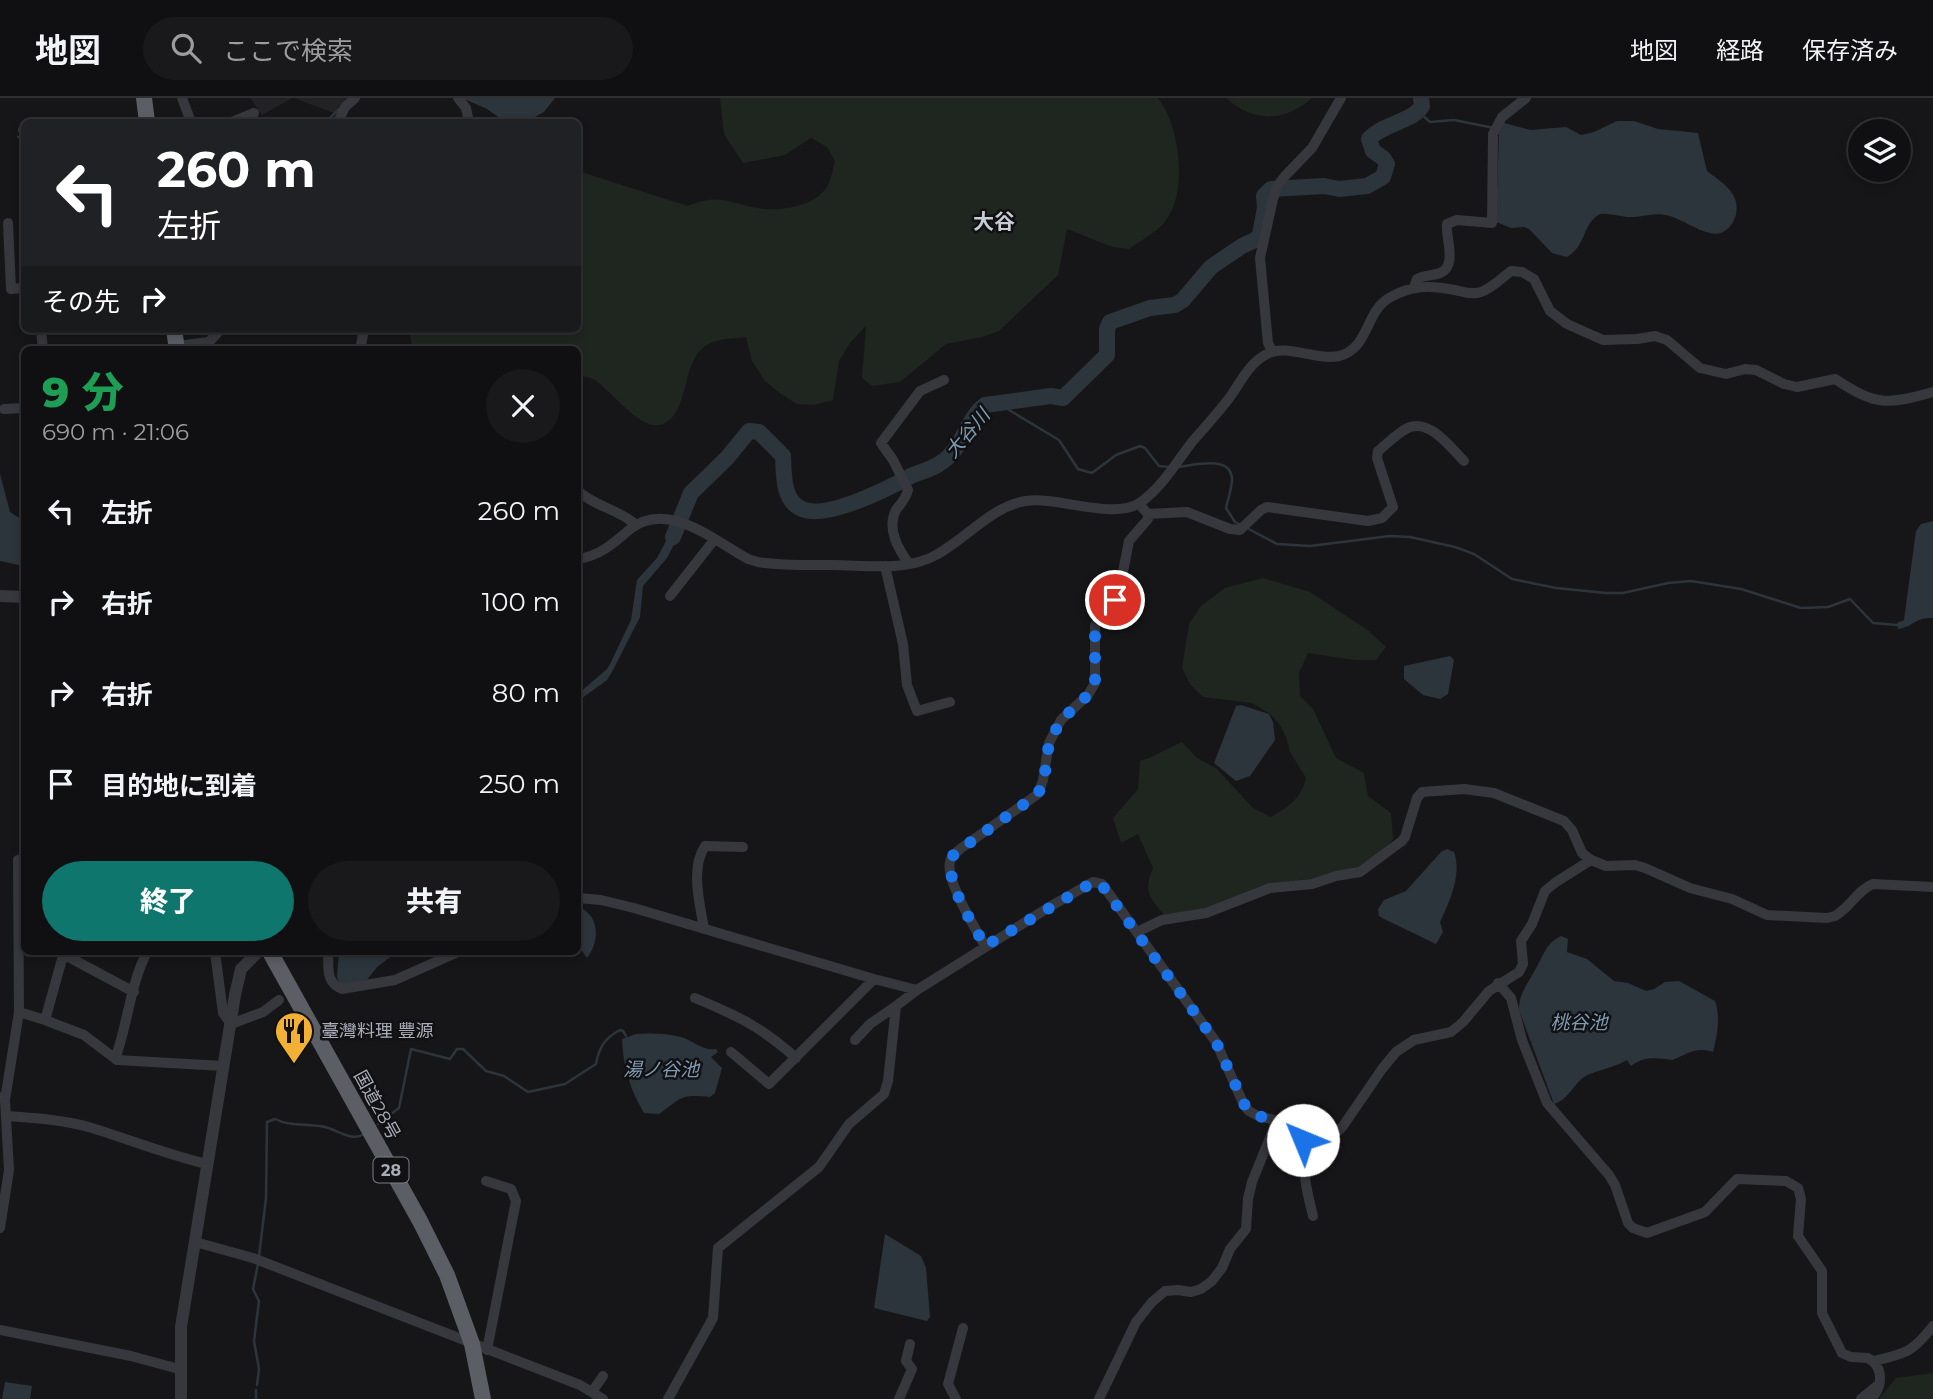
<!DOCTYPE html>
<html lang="ja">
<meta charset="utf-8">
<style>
body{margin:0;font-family:Montserrat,"Noto Sans JP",sans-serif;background:#19191b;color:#f1f3f6;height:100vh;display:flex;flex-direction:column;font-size:26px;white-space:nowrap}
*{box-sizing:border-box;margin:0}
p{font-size:23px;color:#9c9d9f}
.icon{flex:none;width:38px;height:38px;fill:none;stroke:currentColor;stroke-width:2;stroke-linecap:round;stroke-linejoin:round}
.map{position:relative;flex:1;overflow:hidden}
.side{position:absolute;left:21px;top:248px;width:560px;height:609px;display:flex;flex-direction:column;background:#101012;border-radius:10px;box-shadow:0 4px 10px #0003,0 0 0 2px #303032}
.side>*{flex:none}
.guide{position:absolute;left:21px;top:21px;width:560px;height:214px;border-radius:10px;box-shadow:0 4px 10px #0003,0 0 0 2px #303032;background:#202124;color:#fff;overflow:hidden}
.controls{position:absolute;left:1848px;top:21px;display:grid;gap:14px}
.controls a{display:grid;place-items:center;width:63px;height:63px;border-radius:50%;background:#101012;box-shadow:0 4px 10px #0003,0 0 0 2px #303032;font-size:35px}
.pin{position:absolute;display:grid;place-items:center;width:60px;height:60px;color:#fff;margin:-30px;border:4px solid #fff;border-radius:50%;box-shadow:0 2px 7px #0007}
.me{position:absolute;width:77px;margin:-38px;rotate:315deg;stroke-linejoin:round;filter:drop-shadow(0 0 5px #0008)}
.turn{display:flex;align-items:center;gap:24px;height:147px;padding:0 21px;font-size:32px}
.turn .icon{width:91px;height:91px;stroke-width:2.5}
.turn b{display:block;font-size:49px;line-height:60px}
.then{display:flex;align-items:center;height:66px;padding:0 21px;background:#0003;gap:14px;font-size:26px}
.round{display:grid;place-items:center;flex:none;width:74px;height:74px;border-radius:37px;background:#19191b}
.summary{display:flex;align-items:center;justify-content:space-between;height:119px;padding:0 21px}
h1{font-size:42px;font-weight:800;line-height:52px;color:#1e9e55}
.button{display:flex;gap:14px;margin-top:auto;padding:14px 21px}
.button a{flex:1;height:80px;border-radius:42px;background:#0f766e;color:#fff;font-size:28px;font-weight:800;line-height:80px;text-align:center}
.button a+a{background:#19191b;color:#f1f3f6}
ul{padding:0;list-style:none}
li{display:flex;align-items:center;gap:21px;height:91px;padding:0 21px}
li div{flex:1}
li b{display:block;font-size:26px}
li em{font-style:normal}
header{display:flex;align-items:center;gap:42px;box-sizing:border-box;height:98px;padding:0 35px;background:#101012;border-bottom:2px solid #303032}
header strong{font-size:33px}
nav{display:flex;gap:38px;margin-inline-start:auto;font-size:24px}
.search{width:490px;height:63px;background:#19191b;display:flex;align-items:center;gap:18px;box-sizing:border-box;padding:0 24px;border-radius:38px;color:#9c9d9f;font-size:26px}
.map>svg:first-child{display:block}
.built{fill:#222225}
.green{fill:#1e261f}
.water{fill:#2c353c}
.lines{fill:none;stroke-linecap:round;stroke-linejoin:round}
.stream{stroke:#2c353c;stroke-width:2.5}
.river{stroke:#2c353c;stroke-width:16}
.minor{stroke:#37383d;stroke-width:10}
.tertiary{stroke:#37383d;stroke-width:12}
.trunk{stroke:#5b5e65;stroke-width:16}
.route{stroke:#1a73e8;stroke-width:12;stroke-dasharray:0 21.6}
.labels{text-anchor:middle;stroke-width:5;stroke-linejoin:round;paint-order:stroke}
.shield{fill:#111113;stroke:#7b7e86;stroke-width:2}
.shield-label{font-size:16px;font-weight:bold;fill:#a8adb8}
.poi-label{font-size:18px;fill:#a8adb8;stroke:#111113;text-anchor:start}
.street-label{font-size:18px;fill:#a8adb8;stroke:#111113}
.water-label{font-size:19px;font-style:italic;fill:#7f9bb3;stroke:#111113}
.quarter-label{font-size:21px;font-weight:bold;fill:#c9ccd4;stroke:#111113}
</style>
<header>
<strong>地図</strong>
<div class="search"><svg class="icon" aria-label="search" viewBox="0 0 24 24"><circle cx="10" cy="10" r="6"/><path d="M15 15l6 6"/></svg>ここで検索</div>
<nav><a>地図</a><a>経路</a><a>保存済み</a></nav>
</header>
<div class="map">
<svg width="1933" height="1301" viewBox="0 0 1933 1301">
<rect width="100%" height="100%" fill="#161618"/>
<path class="built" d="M250 0H292L262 17Z
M294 0H346L334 15Z"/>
<path class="green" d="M720 0H1158C1180 28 1189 95 1164 125 1155 135 1140 143 1129 151L1112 149 1067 131 1058 177 999 233 982 239 946 246 900 284 872 288 862 280 866 228 850 245 839 263 833 302 814 307 797 306 781 296 765 283 752 263 746 239C733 241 716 240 705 248 680 268 690 314 663 326 641 336 608 288 593 281 589 279 582 278 578 277V252H413L409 231H578V73L688 108C720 95 727 105 757 110 779 114 814 109 827 89 831 82 833 71 835 63L827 49 811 40 785 57 743 65 724 36Z
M1226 0H1312C1285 24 1253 25 1226 0Z
M1263 480 1310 494 1369 533 1386 549 1376 562H1355L1308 555 1299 575 1300 598 1313 611 1336 660 1364 675 1368 698 1391 715 1393 741 1384 753 1354 772 1308 781 1266 786 1203 811 1164 817C1149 798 1143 794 1153 770L1138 736 1121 745 1113 720 1138 691 1140 663C1155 659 1167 650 1182 644L1197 660 1216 670 1253 710 1271 719C1288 709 1301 701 1306 680L1290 654 1286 639 1280 627 1270 616 1252 605 1203 599 1190 586 1182 570 1189 526 1201 508 1225 490Z
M1933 1275V1301H1879L1896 1280Z"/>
<path class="water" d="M462 0H555L544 14 526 24 504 23 487 11Z
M1617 23H1634L1658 31 1698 35 1707 73C1717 81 1733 90 1736 104 1740 120 1727 140 1710 135 1696 132 1683 122 1670 118 1653 113 1643 120 1627 119 1618 118 1609 115 1600 116 1581 127 1588 146 1567 159L1552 155 1529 131 1524 129 1511 130 1496 124 1499 35 1504 25 1531 32 1566 29 1581 37 1594 34Z
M0 376 10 414 24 423V468L0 463Z
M1933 423V520C1915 519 1913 529 1898 531L1897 525 1904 522 1916 433 1921 426Z
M675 426 683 429 667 460 643 488 640 519 612 574 607 582 578 603V596L607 571 611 564 631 522 637 482 657 460Z
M1450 558 1454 562 1448 596 1440 601 1423 597 1404 581V568Z
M1241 607 1269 616 1273 624 1275 642 1250 678 1236 683 1214 665 1236 608Z
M1447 751 1454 754C1462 776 1450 803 1440 824L1443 834 1436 846 1384 821 1379 818 1378 811 1384 802 1406 793 1441 754Z
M578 809C600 816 600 844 587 860L578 847Z
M1561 838 1568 841 1567 854 1587 861 1614 883 1628 885 1646 893 1654 891 1665 884 1679 883 1715 903C1721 919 1717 938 1713 954 1695 948 1686 957 1672 962 1656 960 1645 958 1631 968L1627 962C1614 970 1596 972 1584 979 1573 987 1568 1002 1554 1006L1519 912C1519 896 1527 887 1535 872 1544 857 1545 846 1561 838Z
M339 854H397L377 869 367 882 343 887 339 884 337 879Z
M636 936C649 935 667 935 681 939 694 943 702 953 716 951L718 954 711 959 722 970 715 995 710 999C679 996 683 999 659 1016L644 1015C630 991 623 969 622 941Z
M885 1136 921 1158 926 1170 930 1219 927 1223 874 1210Z
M5 1284 32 1288 30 1301H2Z"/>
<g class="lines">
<path class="stream" d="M1419 14 1430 24 1454 22 1494 30
M326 24 339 11
M18 39H24
M999 306 1059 342 1078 371 1092 375 1116 357 1140 348 1145 350 1159 368 1170 369
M1177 369C1191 368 1231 356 1232 381 1232 390 1228 401 1226 410L1235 424 1241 427
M1247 430 1277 446 1310 448 1390 438 1410 439 1455 449 1474 456 1512 481 1556 490 1606 495H1623L1668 485 1691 483 1741 491 1801 510 1828 509 1850 501 1873 525 1897 527
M378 1026 399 1010 411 951 450 961 457 951H463L486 973 504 978 528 994 565 986 596 966C599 949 605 940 620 932L623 933 626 938
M259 1158 266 1100 267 1024 275 1021C291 1029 308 1025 325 1029 337 1032 351 1043 362 1037
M257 1287 259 1271 254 1243 259 1203 253 1191 258 1166
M256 1292V1301"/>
<path class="river" d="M673 439 691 395 727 360 749 333 759 334 783 358C784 375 782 403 802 411 826 422 887 391 909 379 919 374 930 372 939 366 964 351 965 322 985 307L1051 298 1063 300 1107 257V231L1110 224 1150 210 1175 207 1183 202 1211 169 1242 148 1257 141 1260 137 1265 110 1264 98 1271 91 1324 88 1339 91 1367 88 1383 79 1387 66 1383 60 1373 53 1369 41C1383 25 1413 24 1422 8L1421 0"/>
<path class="minor" d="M182 0 191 24
M458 0 466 10 469 24
M232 24 254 15
M338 24 345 9 355 0
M23 32H24
M8 125 11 191 24 190
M1414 189 1417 181C1424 177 1432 178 1440 175 1458 168 1445 139 1447 126L1457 122 1492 125 1493 36 1502 19 1526 0
M41 231 43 252
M177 248 209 244 221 231
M360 252 363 237
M1272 253 1268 245 1260 160 1273 101 1278 87 1285 78 1312 50 1341 0
M4 311 24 310
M578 393C595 409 619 411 636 427
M1148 416 1187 414 1230 431 1240 432 1261 412 1267 409 1368 423 1382 420 1393 409 1377 360 1378 353C1387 346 1399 333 1410 329 1431 322 1451 350 1464 363
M578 461C599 458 613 446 629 432 667 401 713 442 748 461L758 464C782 468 807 467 832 467 865 467 906 474 936 457 966 441 992 408 1026 403 1058 398 1114 423 1141 404 1162 389 1176 365 1192 344 1205 329 1218 315 1230 299 1241 284 1249 265 1267 256 1286 245 1316 263 1339 258 1369 251 1365 214 1389 200 1411 187 1430 187 1455 192 1464 194 1472 197 1481 194 1491 191 1502 180 1511 173L1522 174 1534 181 1550 213 1567 226 1603 242 1637 241 1655 238 1667 242 1700 270 1726 276 1745 271 1756 272 1784 286 1797 289 1835 281C1877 308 1885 307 1933 294
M909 466C899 452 886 431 896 412 901 405 906 401 908 392L893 362 881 345 920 293 944 282
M885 468 903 546 907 587 917 613 950 604
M670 498 714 442
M578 800 601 802 634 810 874 881 917 892
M704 831C700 806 690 771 705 748L743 749
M1137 834 1162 822 1206 815 1270 790 1312 786 1336 778 1360 774 1402 743 1405 739 1417 700 1422 694 1464 691 1494 695 1564 723 1572 732 1582 755 1591 762 1606 768 1635 767 1645 770 1690 790 1732 801 1767 817 1827 820 1835 818C1850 810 1857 792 1873 786L1933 789
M985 848C976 831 945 782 950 764 951 758 956 755 960 751L1038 696 1043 682 1049 645 1061 622 1088 597 1095 585V527L1115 502 1120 489 1129 443 1148 421V416L1139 406
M215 854 223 915 231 926 263 914 279 902
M328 854C329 870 325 884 342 891L395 882 458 854
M63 856 134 894
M1498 885 1511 900 1522 942 1547 1005 1609 1077 1615 1087 1628 1125 1633 1130 1647 1135 1705 1114 1737 1081 1786 1083 1798 1090 1801 1101 1798 1138 1822 1173V1215L1842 1255 1851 1259 1868 1260C1884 1269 1883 1289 1871 1301
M695 900C738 918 760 928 796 960
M19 914 45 922 84 937 117 962 223 968
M45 922 64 854
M855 942 870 926 896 908
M731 954 769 986 874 881
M115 961C128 926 130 887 147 854
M5 1002 19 914 18 762 24 760
M6 1018C35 1020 65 1022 92 1030 131 1042 168 1057 207 1066
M1306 1030C1299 1058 1306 1091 1313 1118
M486 1083 511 1091 516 1103 487 1252
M0 1130 9 1072 5 1002 0 999
M195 1144 253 1160 580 1287 603 1301
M0 1232 131 1258 179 1271
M1873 1263C1904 1256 1912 1255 1933 1228
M592 1294 603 1278
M668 1301 713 1220 718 1150 819 1069 849 1026 884 996 888 983 896 908 917 892 1051 808 1093 784 1102 786 1216 944 1244 1007 1249 1013 1258 1018 1330 1035 1338 1033 1343 1028 1382 971 1396 954 1414 942 1451 934 1463 924 1489 893 1519 874 1523 866 1521 843 1532 826 1545 793 1556 784 1591 762
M899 1301 912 1271 906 1263 910 1246
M956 1301 948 1286 963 1230
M1099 1301 1136 1224 1152 1204 1165 1193 1178 1192 1191 1194 1201 1191 1212 1183 1222 1170 1230 1151 1246 1131 1248 1101 1252 1084 1277 1022
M1861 1301 1877 1288"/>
<path class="tertiary" d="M0 498 24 499
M181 1301V1229L235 897 241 871 258 854"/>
<path class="trunk" d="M144 0 147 24
M174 231 177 252
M270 854 420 1123 447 1177 472 1246 483 1301"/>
</g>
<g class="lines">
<path class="route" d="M1115 502 1095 527V585L1088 597 1061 622 1049 645 1044 682 1038 696 954 756C940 778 974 827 985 848L1090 786 1097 784 1101 786 1216 944 1246 1010 1258 1018 1306 1030 1303 1042"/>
</g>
<defs>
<symbol id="restaurant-pin" viewBox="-11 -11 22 30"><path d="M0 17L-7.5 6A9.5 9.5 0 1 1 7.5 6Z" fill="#f2b134" stroke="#111113"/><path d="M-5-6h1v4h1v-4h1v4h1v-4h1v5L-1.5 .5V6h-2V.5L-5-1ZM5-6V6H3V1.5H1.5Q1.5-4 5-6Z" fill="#111"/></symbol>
</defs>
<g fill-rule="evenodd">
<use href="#restaurant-pin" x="272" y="911" width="44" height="60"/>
</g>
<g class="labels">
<rect class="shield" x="373.5" y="1059.5" width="35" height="25" rx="5"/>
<g class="shield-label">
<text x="391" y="1078">28</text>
</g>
<g class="poi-label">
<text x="321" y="939">臺灣料理 豐源</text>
</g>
<g class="street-label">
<text transform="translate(377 1007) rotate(61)" y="6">国道28号</text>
</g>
<g class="water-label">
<text transform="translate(967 335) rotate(-50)" y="7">大谷川</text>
<text x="1579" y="931">桃谷池</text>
<text x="661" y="978">湯ノ谷池</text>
</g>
<g class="quarter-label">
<text x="994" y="131">大谷</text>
</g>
</g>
</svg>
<div class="controls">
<a><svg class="icon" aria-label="layers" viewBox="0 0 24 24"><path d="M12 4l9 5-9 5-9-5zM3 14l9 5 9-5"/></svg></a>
</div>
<div class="pin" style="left:1115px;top:502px;background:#d93025"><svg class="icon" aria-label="arrive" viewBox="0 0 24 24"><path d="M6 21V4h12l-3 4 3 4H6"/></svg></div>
<svg class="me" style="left:1303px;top:1042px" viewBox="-20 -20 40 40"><circle r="19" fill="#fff"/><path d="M0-13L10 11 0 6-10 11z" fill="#1a73e8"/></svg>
<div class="guide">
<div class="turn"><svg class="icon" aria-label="left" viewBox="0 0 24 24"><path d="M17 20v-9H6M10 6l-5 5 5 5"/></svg><div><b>260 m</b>左折</div></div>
<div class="then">その先<svg class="icon" aria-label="right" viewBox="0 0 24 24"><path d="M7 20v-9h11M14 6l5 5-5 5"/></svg></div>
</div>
<section class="side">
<div class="summary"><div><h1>9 分</h1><p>690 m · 21:06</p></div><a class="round"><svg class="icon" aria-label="close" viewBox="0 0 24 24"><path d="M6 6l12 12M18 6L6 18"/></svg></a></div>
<ul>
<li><svg class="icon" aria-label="left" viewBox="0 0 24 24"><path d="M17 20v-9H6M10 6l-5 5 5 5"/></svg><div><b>左折</b></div><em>260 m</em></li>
<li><svg class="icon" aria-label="right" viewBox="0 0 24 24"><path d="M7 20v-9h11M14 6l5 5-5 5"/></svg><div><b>右折</b></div><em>100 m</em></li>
<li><svg class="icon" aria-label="right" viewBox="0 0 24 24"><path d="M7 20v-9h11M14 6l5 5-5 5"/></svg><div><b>右折</b></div><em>80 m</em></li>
<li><svg class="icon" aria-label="arrive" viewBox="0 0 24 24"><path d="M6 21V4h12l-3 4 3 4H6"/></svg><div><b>目的地に到着</b></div><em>250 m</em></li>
</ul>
<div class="button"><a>終了</a><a>共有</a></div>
</section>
</div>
